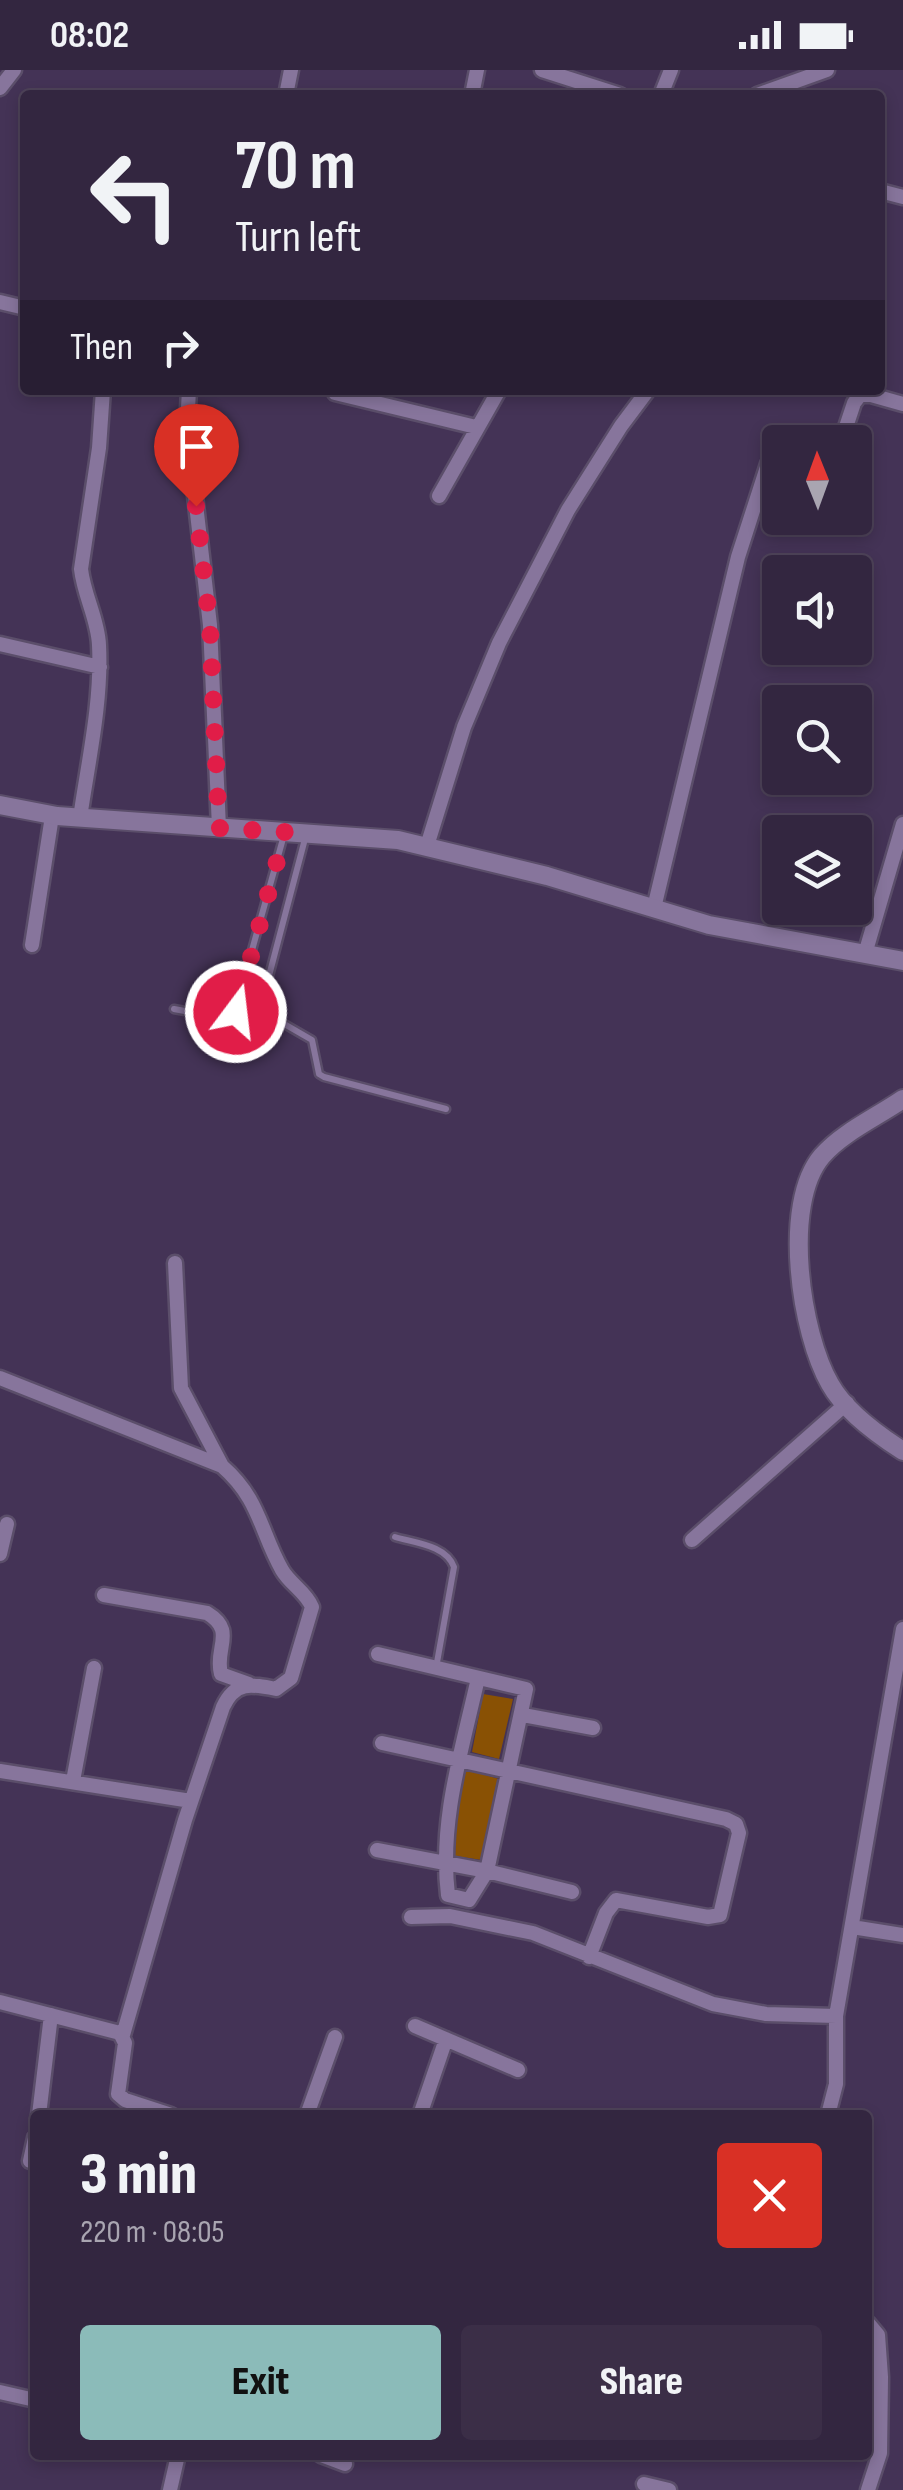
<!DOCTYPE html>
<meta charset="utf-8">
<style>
body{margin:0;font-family:"Sofia Sans Condensed",sans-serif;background:#3b2e47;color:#f1f3f6;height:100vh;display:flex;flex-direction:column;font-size:38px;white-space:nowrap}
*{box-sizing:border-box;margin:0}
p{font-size:32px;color:#a9a5b1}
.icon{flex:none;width:55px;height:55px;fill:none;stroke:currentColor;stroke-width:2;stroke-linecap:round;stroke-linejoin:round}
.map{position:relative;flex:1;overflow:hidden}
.details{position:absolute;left:30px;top:2040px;width:842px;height:350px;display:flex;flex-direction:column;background:#332640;border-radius:10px;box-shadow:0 5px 15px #0003,0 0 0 2px #4e4359}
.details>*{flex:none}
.banner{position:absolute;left:20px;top:20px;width:865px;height:305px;border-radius:10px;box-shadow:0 5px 15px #0003,0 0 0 2px #4e4359;background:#332640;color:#f1f3f6;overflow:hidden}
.needle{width:65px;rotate:359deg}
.buttons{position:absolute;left:762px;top:355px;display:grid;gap:20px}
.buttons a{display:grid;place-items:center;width:110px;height:110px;border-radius:10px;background:#332640;box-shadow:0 5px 15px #0003,0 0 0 2px #4e4359;font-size:50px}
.pin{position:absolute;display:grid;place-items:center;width:85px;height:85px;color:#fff;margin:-102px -42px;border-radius:50% 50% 50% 0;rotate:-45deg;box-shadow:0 0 10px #0007}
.pin .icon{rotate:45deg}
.me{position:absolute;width:110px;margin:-55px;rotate:15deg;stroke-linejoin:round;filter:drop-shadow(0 0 8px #0008)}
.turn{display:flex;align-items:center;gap:35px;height:210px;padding:0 50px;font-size:45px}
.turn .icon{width:130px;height:130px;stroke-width:2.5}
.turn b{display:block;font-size:70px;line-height:85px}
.then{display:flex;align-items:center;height:95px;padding:0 50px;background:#0003;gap:20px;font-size:38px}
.round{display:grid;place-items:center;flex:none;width:105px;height:105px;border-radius:10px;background:#3b2e47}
.overview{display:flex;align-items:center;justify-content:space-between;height:170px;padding:0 50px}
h1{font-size:60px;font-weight:800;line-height:75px}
.button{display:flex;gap:20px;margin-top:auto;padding:20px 50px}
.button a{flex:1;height:115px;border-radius:10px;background:#8bbbb9;color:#111;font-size:40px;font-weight:800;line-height:115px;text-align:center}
.button a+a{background:#3b2e47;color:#f1f3f6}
.status{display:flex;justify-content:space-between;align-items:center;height:70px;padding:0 50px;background:#332640;direction:ltr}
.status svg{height:28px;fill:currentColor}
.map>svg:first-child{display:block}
.green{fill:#895104}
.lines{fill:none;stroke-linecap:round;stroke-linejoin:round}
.service-casing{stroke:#5b4e6a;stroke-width:11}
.minor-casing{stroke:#5b4e6a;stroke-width:19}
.tertiary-casing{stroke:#5b4e6a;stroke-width:22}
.service{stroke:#87759c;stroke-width:6}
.minor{stroke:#87759c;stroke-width:14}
.tertiary{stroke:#87759c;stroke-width:18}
.route{stroke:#e11d48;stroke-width:18;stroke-dasharray:0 32.4}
</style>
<div class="status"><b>08:02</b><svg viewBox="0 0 49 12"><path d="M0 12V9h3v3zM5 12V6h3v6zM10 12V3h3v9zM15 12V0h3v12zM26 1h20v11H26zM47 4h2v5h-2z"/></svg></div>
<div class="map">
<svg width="903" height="2420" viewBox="0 0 903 2420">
<rect width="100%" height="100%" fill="#443356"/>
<path class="green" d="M483 1624 513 1629 499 1689 472 1682Z
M465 1699 499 1709 482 1790 455 1786 456 1744Z"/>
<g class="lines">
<defs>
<path id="service" d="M306 765 260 940 312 970 319 1004 324 1007 446 1039
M174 939 222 948 234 945 284 765
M395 1467C415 1473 446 1475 454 1497L436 1598"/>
<path id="minor" d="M542 0 620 25
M0 18 14 0
M286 25 291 0
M472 25 477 0
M661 25 671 0
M757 25 827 0
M880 121 903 127
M0 232 25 238
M189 320 187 357 210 555 219 758
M335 323 476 357
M841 372 854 333 860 325H871L903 334
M439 426 499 320
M0 574 100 597
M80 748C88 692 102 632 99 575 98 549 84 526 81 499L99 378 103 320
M427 776 464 657 499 573 568 440 621 356 648 320
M654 838 738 487 768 394 780 380
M32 875 52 746
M865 884 903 754
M175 1193 181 1318 222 1396
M0 1308 222 1396C260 1429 260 1461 282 1500 290 1514 306 1522 312 1537L291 1608 276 1619C251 1614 235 1611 223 1637L185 1750 123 1965
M692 1470 847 1333
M0 1484 7 1454
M104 1525 207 1543C237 1561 214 1578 221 1604L249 1614
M378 1584 526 1619 487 1801 572 1822
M523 1645 593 1658
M382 1673 726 1749 736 1754 739 1763 720 1845 708 1847 616 1830 606 1843 589 1887
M0 1701 191 1731
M73 1711 94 1598
M377 1780 487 1801 469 1830 448 1825C439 1751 462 1680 478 1608
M411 1847 450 1846 533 1863 713 1934 766 1944 836 1946
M852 1857 903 1865
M0 1932 120 1963 125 1973 118 2024 125 2030 171 2045
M415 1956 518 2000
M39 2045 51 1945
M307 2045 335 1967
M420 2045 446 1969
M828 2045 836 2014V1946L903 1559
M30 2091 35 2068
M868 2253 878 2265 881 2307 880 2383 868 2420
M0 2322 35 2330
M321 2385 345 2394
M644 2414 669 2420
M170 2420 178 2385"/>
<path id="tertiary" d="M0 735 57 746 398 770 547 806 709 855 903 891
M903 1029C877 1047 843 1062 822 1086 781 1134 801 1264 830 1314 845 1341 878 1365 903 1381"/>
</defs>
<use href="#service" class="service-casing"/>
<use href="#minor" class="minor-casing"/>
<use href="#tertiary" class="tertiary-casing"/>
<use href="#service" class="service"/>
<use href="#minor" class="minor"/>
<use href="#tertiary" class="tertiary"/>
</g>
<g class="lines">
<path class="route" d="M196 436 210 556 219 758 285 762 236 942"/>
</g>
</svg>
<div class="buttons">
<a><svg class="needle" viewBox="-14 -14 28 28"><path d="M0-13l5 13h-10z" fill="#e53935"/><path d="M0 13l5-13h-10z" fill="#a9a5b1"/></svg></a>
<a><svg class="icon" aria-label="sound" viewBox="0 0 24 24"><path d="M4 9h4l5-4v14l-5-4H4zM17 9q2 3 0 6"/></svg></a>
<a><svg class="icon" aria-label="search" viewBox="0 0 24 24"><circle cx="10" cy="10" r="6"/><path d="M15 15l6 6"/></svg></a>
<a><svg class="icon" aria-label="layers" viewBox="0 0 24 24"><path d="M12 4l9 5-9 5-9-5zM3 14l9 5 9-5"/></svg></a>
</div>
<div class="pin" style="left:196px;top:436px;background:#d93025"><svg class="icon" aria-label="arrive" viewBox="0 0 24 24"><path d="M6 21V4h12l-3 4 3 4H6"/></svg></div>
<svg class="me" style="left:236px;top:942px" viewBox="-20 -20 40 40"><circle r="17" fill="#e11d48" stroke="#fff" stroke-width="3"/><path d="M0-11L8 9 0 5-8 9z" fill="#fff"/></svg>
<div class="banner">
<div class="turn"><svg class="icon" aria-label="left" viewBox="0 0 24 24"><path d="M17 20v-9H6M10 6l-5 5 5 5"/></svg><div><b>70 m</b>Turn left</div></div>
<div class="then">Then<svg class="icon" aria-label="right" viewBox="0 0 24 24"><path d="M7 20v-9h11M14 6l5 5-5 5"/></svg></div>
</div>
<section class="details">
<div class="overview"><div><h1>3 min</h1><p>220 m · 08:05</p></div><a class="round" style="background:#d93025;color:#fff"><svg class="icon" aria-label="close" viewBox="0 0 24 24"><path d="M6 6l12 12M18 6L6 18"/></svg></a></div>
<div class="button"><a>Exit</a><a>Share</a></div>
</section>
</div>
